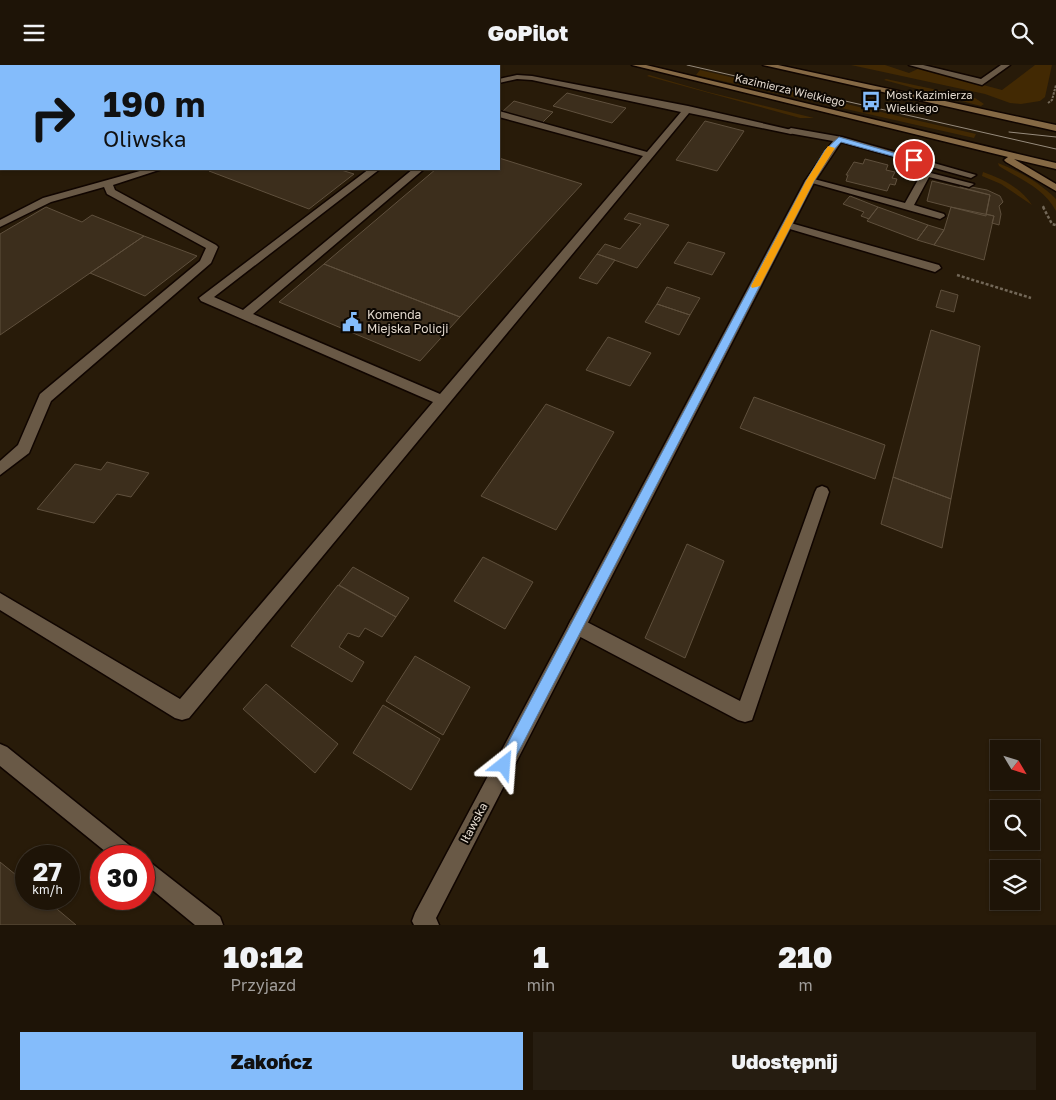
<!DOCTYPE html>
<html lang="pl">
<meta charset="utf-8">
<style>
body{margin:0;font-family:"Golos Text",sans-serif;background:#261d11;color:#f1f3f6;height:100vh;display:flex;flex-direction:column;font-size:19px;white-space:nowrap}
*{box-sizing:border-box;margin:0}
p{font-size:16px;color:#a19e9b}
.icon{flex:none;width:28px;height:28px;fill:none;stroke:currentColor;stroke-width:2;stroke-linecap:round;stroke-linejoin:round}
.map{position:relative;height:860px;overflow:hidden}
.panel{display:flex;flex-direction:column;background:#1e1407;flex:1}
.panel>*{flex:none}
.top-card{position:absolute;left:0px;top:0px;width:500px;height:105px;box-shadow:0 1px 4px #0004,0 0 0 1px #3c3328;background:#84bcfb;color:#111;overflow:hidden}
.needle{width:32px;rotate:128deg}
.buttons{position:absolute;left:990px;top:675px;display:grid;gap:10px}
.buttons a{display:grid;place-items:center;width:50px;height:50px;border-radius:0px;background:#1e1407;box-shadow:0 1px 4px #0004,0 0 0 1px #3c3328;font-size:25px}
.speed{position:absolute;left:15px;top:780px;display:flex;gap:10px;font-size:25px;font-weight:700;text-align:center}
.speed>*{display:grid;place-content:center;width:65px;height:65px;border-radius:50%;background:#1e1407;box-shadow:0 1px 4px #0004,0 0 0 1px #3c3328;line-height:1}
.speed small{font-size:12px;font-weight:400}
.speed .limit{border:8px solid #d22;background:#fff;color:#111}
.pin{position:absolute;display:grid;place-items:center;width:42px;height:42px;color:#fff;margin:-21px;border:2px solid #fff;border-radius:50%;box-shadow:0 1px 5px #0007}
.me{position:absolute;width:55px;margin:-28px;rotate:28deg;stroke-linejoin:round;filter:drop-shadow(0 0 4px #0008)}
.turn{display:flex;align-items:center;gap:18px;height:105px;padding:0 20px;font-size:22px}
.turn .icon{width:65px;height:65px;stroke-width:2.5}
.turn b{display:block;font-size:35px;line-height:42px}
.eta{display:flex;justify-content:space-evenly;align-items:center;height:85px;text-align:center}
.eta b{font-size:30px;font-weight:800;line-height:35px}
.action{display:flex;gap:10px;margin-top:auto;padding:10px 20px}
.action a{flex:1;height:58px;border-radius:0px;background:#84bcfb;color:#111;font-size:20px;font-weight:800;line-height:58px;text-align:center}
.action a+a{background:#261d11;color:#f1f3f6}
header{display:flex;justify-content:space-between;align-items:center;height:65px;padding:0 20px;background:#1e1407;font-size:22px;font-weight:800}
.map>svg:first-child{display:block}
.green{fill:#422903}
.building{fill:#3c2e1c;stroke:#5f503d}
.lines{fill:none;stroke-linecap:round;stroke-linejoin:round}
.lane-casing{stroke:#100500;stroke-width:3}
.street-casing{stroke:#100500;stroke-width:3}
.secondary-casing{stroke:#100500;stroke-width:3}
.path-far1{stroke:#736858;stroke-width:2;stroke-dasharray:2.5 1;stroke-linecap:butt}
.path{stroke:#736858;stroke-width:2.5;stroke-dasharray:3 2;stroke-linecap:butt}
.lane{fill:#695946;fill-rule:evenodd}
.street{fill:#695946;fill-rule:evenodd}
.secondary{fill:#856945;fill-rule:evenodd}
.tram{stroke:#968b7d;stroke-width:1}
.route{fill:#84bcfb;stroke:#567aa3}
.slow{fill:#f59e0b}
.labels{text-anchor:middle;stroke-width:4;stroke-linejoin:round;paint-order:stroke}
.far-street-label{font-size:11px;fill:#e3d9ce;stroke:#0c0702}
.far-poi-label{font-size:11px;fill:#e3d9ce;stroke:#0c0702;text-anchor:start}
.poi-label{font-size:12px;fill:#e3d9ce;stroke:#0c0702;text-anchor:start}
.street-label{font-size:12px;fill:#e3d9ce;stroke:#0c0702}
</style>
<header><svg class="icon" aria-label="menu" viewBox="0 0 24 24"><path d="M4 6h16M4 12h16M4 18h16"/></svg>GoPilot<svg class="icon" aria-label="search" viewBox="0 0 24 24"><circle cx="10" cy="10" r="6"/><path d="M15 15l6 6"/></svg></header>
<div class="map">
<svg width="1056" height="860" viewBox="0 0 1056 860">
<rect width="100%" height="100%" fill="#281b09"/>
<path class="green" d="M851 0H885L909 8 920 3 1002 25 1035 0H1052L1045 32 1040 36 1021 39 1010 38 985 29Z
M700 5 976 69 974 73 696 10Z
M649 10 708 27 814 53H800L647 11Z
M886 14 975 33 984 39 981 41 973 39 884 15Z
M998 98C1020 107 1039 117 1056 134V146C1043 122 1021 115 999 101Z
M983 107C1002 114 1020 122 1032 140L1001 119 982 111Z"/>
<path class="building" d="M567 28 626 43 612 58 553 41Z
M514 36 553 47 541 59 501 48Z
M705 56 744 66 717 106 676 95Z
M499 93 582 119 460 252 324 199 436 104H499Z
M865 94 888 100 886 105 895 107 892 113 897 114 895 120 890 119 887 126 846 116 848 110H846L854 97 863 99Z
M214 104H338L354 109 309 144 209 106Z
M932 116 990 130 986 151 927 136Z
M961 120 987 125 1000 131 1003 137 999 141 1001 149 999 160 992 158 994 151 986 149 990 130 960 122Z
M850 131 878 142 869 154 861 151 864 147 843 139Z
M46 142 82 157 92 150 144 171 0 270V169Z
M878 142 928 160 917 175 867 156Z
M951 142 994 151 984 195 934 180 944 165Z
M629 148 669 160 637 203 597 189 605 179 620 184 641 159 624 154Z
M928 160 944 165 934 180 917 175Z
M144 171 197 191 145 231 90 208Z
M688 177 725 188 712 210 674 198Z
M597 189 615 195 597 219 579 213Z
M324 199 460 252 420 296 279 237Z
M667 222 700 233 690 250 657 239Z
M941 225 958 230 954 247 936 242Z
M657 239 690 250 679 270 645 257Z
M931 265 980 281 951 434 893 412Z
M608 272 651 288 630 321 586 305Z
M754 332 885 380 875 414 740 363Z
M546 339 614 367 556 465 481 431Z
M107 397 149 408 131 432 117 429 94 458 37 444 75 399 101 405Z
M893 412 951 434 942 483 881 459Z
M687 479 724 496 685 593 645 573Z
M483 492 533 517 505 564 454 536Z
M353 502 409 533 396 552 339 520Z
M338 520 396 552 382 572 365 563 359 572 348 568 339 582 364 597 352 617 291 581Z
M415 591 470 622 443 670 386 636Z
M266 619 338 679 315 708 243 644Z
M383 640 440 674 411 725 353 688Z
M0 797 26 818V834H45L76 860H0Z"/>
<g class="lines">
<defs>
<path id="lane" d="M909 0H923L981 14 1001 0H1010L982 20Z
M517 10 532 11 688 41 796 66 791 69 689 48 189 653 182 655 175 653 0 545V528L180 634 433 337 201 236 199 233 369 104H380L214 232 243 245 413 104H424L253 249 440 329 643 91 499 52V46L647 87 681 47 532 15 517 14 499 18V14Z
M147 104H162L113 120 115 125 216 180 218 182 211 198 51 336 29 388 0 410V396L18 380 40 329 200 196 206 183 107 129 104 122 51 137 0 162V155L43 133Z
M923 106 974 119 969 122 929 112 914 140 944 149 945 151 940 154 805 116 810 113 905 138Z
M787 157 939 200 941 203 935 207 783 162V158Z
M822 421 827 423 829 427 752 655 745 657 738 655 571 567 568 561 571 555 577 553 583 555 740 636 815 427 817 423Z
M0 679 7 682 134 784 137 791H111L0 701Z
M144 795 151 798 220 852 223 860H195L144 818Z"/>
<path id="street" d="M791 63 842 72 976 110 971 113 841 77 815 116 436 853 439 860H414L412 856 415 848 805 116 833 76 788 68 786 66Z"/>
<path id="secondary" d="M632 0H646L1056 98V104L1014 94 1056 119V126L1006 97 1004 95 1008 92Z
M763 0H778L1056 60V66Z"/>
</defs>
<use href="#lane" class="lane-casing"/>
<use href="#street" class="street-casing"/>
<use href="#secondary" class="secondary-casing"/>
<path class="path-far1" d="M403 1 409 0
M1048 38 1052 35 1056 20
M0 105 4 104
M1043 141 1044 143"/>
<path class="path" d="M1043 142 1052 159 1056 160
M957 210 1031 233"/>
<use href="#lane" class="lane"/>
<use href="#street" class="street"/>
<use href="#secondary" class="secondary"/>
<path class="tram" d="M687 0 1056 84
M1009 67 1056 72"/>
</g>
<path class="route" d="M839 72 918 95 914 97 841 77 831 88 814 116 509 705 504 707 499 705 497 700 499 695 806 116 825 85Z"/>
<path class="slow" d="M828 81 835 83 814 116 760 221 752 223 751 221 806 116Z"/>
<defs>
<symbol id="bus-bare" viewBox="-9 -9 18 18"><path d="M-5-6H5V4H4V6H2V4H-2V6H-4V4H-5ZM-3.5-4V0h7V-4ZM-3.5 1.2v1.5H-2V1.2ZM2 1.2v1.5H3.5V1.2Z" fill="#84bcfb" stroke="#0c0702" stroke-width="2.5" paint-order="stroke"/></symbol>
<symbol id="civic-bare" viewBox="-9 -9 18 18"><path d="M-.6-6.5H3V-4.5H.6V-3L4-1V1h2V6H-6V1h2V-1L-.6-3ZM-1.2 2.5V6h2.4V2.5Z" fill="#84bcfb" stroke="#0c0702" stroke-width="2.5" paint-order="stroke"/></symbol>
</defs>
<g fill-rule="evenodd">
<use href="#bus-bare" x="857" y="22" width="28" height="28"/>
<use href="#civic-bare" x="338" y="243" width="28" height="28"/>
</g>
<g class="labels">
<g class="far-street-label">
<text transform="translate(790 25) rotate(13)" y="4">Kazimierza Wielkiego</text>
</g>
<g class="far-poi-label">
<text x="886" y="34">Most Kazimierza<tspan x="886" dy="13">Wielkiego</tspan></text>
</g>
<g class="poi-label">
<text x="367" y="254">Komenda<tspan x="367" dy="14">Miejska Policji</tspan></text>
</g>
<g class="street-label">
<text transform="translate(474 758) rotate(-62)" y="4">Iławska</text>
</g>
</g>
</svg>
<div class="buttons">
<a><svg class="needle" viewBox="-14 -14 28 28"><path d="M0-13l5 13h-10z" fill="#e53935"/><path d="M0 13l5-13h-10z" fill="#a19e9b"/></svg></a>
<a><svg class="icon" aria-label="search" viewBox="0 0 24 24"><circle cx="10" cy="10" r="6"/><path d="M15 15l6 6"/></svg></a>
<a><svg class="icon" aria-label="layers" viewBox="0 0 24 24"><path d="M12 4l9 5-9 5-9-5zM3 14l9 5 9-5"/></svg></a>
</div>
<div class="speed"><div>27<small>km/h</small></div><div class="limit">30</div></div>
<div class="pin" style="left:914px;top:95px;background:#d93025"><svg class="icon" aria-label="arrive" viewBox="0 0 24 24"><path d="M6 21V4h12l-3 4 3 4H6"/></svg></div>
<svg class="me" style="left:504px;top:700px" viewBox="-20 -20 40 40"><path d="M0-17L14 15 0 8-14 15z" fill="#84bcfb" stroke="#fff" stroke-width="4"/></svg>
<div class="top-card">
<div class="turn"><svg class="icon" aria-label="right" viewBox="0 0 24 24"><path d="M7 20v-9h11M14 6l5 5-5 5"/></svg><div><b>190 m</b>Oliwska</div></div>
</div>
</div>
<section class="panel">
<div class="eta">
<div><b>10:12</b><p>Przyjazd</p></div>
<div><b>1</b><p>min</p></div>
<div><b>210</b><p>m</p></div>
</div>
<div class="action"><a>Zakończ</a><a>Udostępnij</a></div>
</section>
